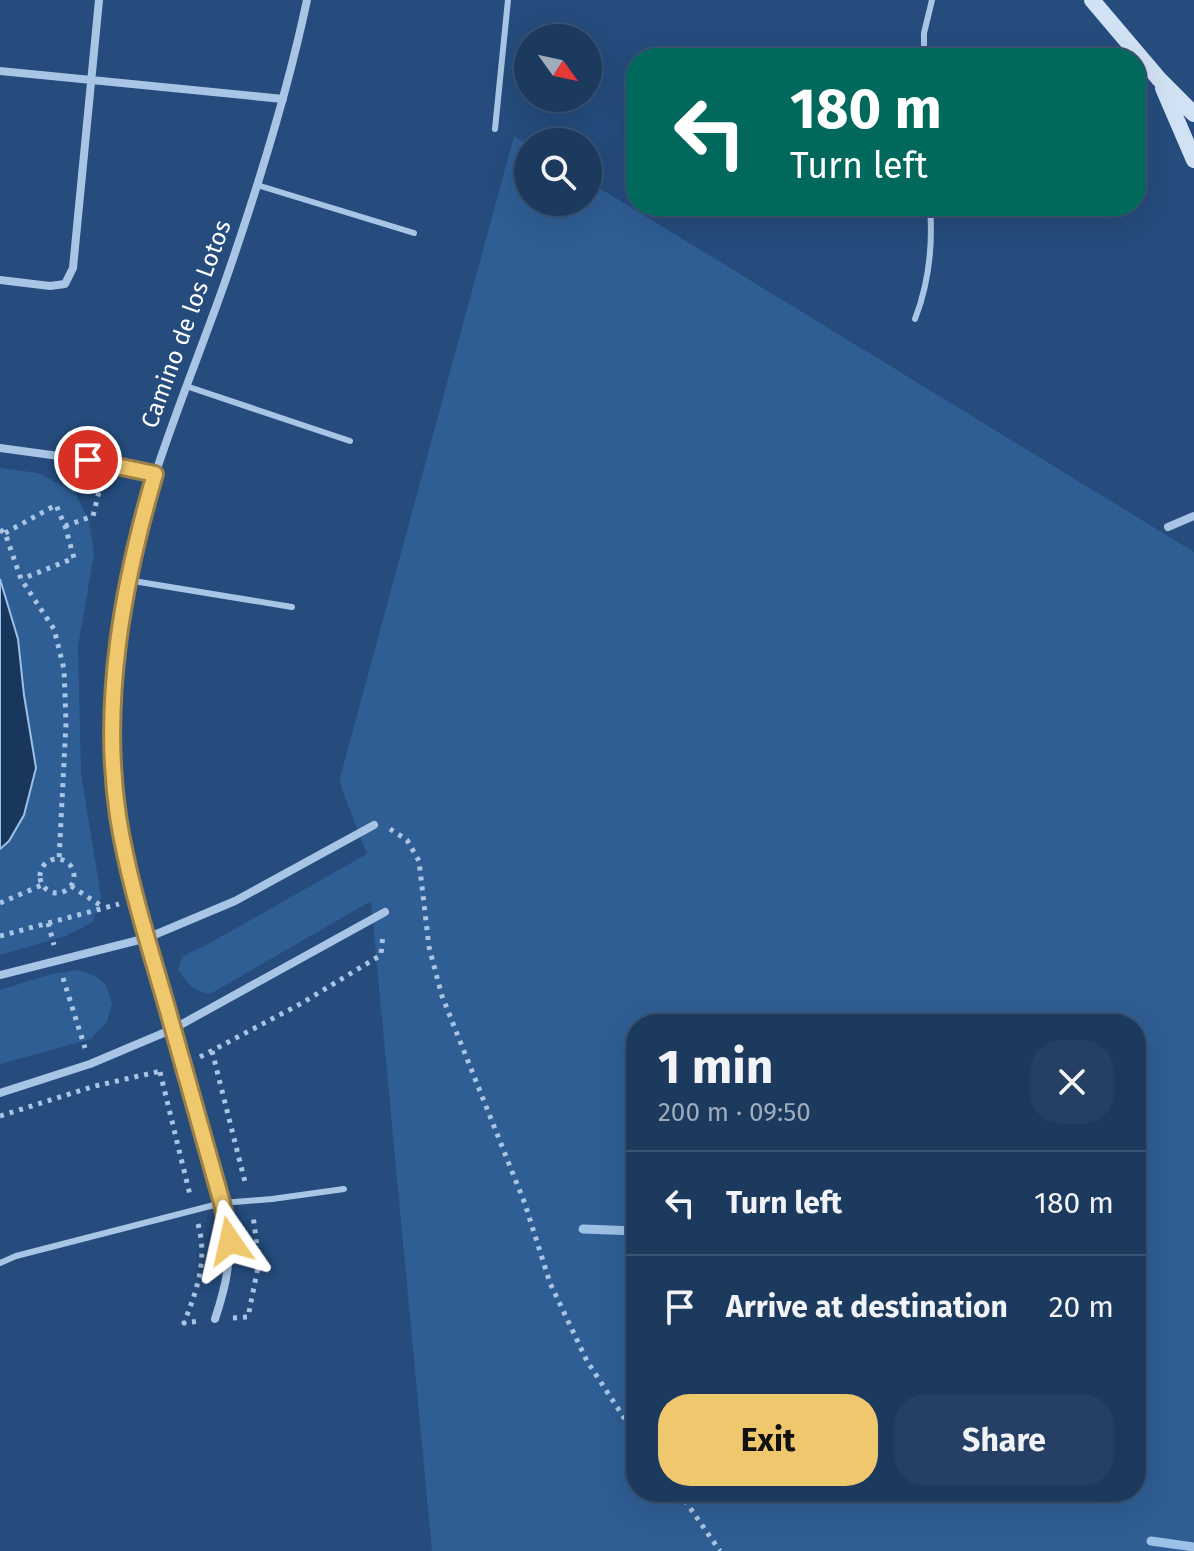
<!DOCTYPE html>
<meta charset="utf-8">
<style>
body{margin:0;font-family:"Fira Sans",sans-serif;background:#254064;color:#f1f3f6;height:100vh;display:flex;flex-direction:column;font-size:30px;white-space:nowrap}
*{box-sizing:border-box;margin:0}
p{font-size:26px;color:#a0acbc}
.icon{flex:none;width:44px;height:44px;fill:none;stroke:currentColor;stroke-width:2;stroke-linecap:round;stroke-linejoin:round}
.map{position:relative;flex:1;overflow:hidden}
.panel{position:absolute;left:626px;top:1014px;width:520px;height:488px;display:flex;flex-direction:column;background:#1c395e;border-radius:32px;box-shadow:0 8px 32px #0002,0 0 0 2px #3a5373}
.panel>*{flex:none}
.hud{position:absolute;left:626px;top:48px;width:520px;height:168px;border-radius:32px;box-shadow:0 8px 32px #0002,0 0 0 2px #3a5373;background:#00695c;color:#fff;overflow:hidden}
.needle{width:52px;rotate:123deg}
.fabs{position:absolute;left:514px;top:24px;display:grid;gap:16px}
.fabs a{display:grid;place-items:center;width:88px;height:88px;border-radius:50%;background:#1c395e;box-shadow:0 8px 32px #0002,0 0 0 2px #3a5373;font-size:40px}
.pin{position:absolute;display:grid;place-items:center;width:68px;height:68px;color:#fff;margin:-34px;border:4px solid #fff;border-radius:50%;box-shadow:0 2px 8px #0007}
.me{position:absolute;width:88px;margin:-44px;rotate:349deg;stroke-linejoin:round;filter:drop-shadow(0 0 6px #0008)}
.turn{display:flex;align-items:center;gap:28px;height:168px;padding:0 32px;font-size:36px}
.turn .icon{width:104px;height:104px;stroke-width:2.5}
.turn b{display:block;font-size:56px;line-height:68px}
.round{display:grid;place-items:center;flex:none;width:84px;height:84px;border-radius:32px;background:#254064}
.head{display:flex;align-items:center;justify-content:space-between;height:136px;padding:0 32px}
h1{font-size:48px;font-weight:700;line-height:60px}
.button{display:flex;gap:16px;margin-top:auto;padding:16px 32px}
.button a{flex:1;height:92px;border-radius:32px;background:#efc76d;color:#111;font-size:32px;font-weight:700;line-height:92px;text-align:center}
.button a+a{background:#254064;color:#f1f3f6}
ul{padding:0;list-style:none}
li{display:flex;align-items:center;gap:24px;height:104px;padding:0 32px;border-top:2px solid #3a5373}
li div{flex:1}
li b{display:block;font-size:30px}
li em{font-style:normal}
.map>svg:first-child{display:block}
.green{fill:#2f5e94;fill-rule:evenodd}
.water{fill:#19375d;stroke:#9dc0e6;stroke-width:2}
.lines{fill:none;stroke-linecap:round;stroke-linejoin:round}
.stream{stroke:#9dc0e6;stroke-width:9}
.path{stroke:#a9c5e5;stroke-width:5;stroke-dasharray:4 6;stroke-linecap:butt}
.lane{stroke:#a9c5e5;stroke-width:6}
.street{stroke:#a9c5e5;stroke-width:8}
.secondary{stroke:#d2e2f5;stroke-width:16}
.route-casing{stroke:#9b8147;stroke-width:20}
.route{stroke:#efc76d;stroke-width:14}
.labels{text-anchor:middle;stroke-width:8;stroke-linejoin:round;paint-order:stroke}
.street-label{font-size:24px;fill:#fff;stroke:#254c7d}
</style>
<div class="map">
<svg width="1194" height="1551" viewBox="0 0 1194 1551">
<rect width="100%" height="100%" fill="#254c7d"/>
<path class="green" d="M514 136 528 145V202H588V181L1194 552V1551H432L371 901 210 994C193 990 187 984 178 969L183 956 210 943 367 854 342 790 340 778ZM636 1024H1136V1492H636Z
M0 468 38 473 75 492 89 522 94 554 78 647 81 773 101 897 93 922 65 936 0 955V849L9 841 24 695 18 639 0 579Z
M77 970 94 975 106 985 112 1003 107 1022 91 1039 0 1064V990L48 975Z"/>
<path class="water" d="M0 579 18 639 24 695 36 768 24 815 9 841 0 849Z"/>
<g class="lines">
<path class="stream" d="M583 1229 636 1231
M1151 1541 1194 1547"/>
<path class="path" d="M65 526 93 516 102 479
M0 530 5 533 21 579 54 629 64 669 66 723 59 860
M5 533 56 505 65 526 74 558 22 579
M390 829 407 840 419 861 429 947 442 996 525 1204 550 1283 587 1361 636 1436
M40 876a17 17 0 1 1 34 0a17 17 0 1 1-34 0Z
M71 886 103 907
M0 903 42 885
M48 923 54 945
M0 936 119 904
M63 978 85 1048
M212 1051 246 1186
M200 1057 302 1003 381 955 383 933
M160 1072 190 1195
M0 1116 95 1086 161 1071
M198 1224C208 1259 197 1290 184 1323L200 1321
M233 1318 248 1317 259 1262 253 1215
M679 1492 720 1551"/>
<path class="lane" d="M924 58V33L932 0
M495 129 508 0
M257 185 414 233
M915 319C929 283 933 245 930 206
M186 386 350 441
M127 580 292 607
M0 1263 16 1256 222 1203 272 1199 344 1189"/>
<path class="street" d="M0 71 283 99
M0 280 50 286 65 284 73 268 99 0
M0 448 88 460 155 474
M1168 527 1194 516
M0 975 147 938 235 901 374 825
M0 1093 90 1064 173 1029 385 912
M215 1319C231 1271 232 1253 222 1203 202 1131 182 1058 161 986 144 929 123 870 118 810 110 733 113 655 127 579 148 476 190 381 225 282 257 190 287 95 307 0"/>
<path class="secondary" d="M1092 0 1159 79 1194 114
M1163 88 1194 160"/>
</g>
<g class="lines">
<defs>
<path id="route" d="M88 460 155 474C123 583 101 701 118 816 128 880 148 942 166 1004 185 1070 203 1137 222 1203L230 1241"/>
</defs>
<use href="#route" class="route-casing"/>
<use href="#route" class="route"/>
</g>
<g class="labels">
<g class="street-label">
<text transform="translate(186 324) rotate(-70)" y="8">Camino de los Lotos</text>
</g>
</g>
</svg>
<div class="fabs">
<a><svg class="needle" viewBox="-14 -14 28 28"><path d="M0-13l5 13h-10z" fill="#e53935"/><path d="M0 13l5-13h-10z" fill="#a0acbc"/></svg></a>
<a><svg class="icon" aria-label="search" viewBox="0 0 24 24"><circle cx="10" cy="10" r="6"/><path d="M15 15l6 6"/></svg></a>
</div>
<div class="pin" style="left:88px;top:460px;background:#d93025"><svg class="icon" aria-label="arrive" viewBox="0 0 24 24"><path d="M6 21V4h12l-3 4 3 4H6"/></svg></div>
<svg class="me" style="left:230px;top:1241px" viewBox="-20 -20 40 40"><path d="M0-17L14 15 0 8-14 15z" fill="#efc76d" stroke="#fff" stroke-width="4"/></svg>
<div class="hud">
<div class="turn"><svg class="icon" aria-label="left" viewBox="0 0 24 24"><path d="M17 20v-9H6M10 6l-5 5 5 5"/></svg><div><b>180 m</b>Turn left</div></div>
</div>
<section class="panel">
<div class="head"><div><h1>1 min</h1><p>200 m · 09:50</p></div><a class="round"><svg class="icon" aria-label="close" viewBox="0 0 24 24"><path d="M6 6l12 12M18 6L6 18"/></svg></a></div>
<ul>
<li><svg class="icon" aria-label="left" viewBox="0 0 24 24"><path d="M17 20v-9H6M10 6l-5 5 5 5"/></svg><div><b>Turn left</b></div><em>180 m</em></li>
<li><svg class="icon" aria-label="arrive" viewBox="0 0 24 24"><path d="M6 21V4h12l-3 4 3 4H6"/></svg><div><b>Arrive at destination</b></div><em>20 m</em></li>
</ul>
<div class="button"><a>Exit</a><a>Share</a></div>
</section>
</div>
